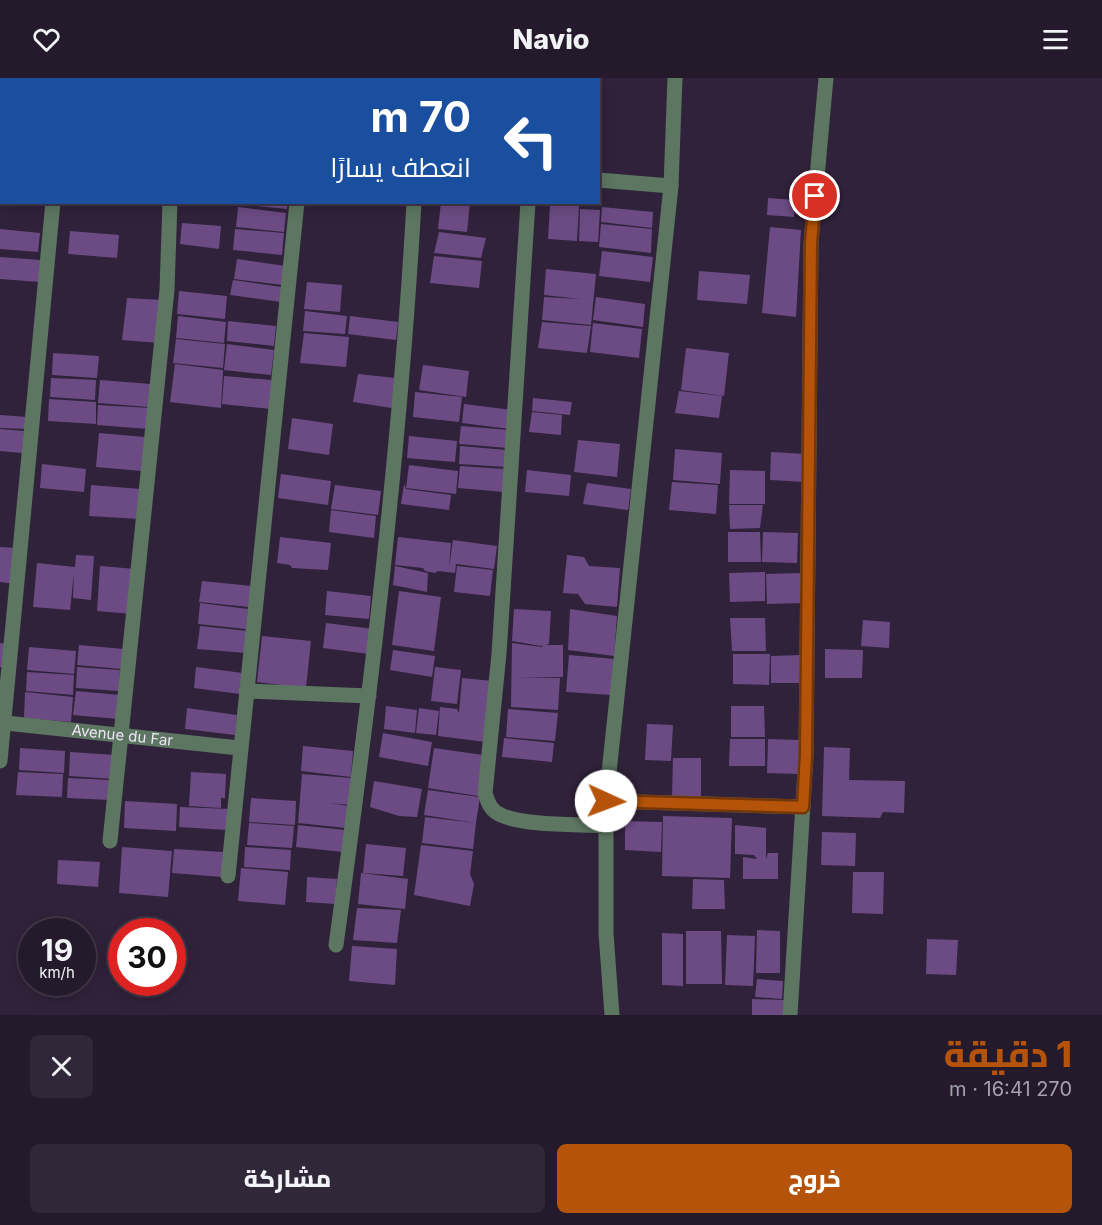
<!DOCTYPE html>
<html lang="ar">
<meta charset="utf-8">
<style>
body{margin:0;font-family:Inter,Cairo,sans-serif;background:#302738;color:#f1f3f6;direction:rtl;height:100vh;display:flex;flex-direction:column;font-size:22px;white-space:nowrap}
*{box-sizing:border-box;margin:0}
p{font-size:20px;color:#a3a1a9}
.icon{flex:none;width:33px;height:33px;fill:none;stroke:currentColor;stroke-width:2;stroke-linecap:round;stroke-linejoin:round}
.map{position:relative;height:937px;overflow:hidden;direction:ltr}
.details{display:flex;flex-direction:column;background:#241a2c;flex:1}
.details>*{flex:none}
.top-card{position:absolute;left:0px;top:0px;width:600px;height:126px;box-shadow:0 3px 15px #0003,0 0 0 2px #413848;direction:rtl;background:#1a4fa0;color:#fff;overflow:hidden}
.speed{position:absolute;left:18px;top:840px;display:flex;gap:12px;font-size:30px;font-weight:700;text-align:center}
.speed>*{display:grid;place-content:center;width:78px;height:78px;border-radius:50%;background:#241a2c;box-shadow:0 3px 15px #0003,0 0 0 2px #413848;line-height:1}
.speed small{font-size:15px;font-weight:400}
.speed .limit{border:9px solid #d22;background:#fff;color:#111}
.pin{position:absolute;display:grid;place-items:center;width:51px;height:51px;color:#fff;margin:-26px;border:3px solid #fff;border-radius:50%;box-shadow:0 2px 6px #0007}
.me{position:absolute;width:66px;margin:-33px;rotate:92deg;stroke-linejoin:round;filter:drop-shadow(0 0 4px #0008)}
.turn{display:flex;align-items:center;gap:21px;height:126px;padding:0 30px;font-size:27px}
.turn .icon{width:78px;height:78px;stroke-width:2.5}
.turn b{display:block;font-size:42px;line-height:51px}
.round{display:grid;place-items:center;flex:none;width:63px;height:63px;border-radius:9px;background:#302738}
.headline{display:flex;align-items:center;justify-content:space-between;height:102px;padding:0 30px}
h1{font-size:36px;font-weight:800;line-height:45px;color:#b45309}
.primary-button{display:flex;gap:12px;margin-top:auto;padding:12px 30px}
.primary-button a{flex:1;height:69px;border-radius:9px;background:#b45309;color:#fff;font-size:24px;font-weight:800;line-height:69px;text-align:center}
.primary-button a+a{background:#302738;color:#f1f3f6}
header{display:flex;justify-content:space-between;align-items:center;height:78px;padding:0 30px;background:#241a2c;font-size:27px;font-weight:800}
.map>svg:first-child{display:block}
.building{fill:#6c4b84}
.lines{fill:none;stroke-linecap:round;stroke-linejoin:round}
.minor{stroke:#5c7661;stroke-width:15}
.route-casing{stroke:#753606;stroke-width:15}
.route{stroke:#b45309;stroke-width:10}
.labels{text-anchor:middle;stroke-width:4.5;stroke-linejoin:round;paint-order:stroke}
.street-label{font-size:15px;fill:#eee5f6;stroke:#261830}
</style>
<header><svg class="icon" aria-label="menu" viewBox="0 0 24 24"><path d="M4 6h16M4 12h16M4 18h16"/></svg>Navio<svg class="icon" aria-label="heart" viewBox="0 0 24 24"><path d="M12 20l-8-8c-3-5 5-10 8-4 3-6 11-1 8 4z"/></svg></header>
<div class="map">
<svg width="1102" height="937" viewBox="0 0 1102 937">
<rect width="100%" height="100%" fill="#30223a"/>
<path class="building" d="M768 120 795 122 794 139 767 137Z
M248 124H288L287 131 247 127Z
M441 124H470L467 154 438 151Z
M550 126 579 128 577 163 548 161Z
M238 129 286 135 284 154 236 149Z
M602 129 653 134 652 150 601 144Z
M580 131 600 132 598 164 579 163Z
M182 145 221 148 219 171 180 166Z
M601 146 652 151 651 175 599 169Z
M770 149 801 152 796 239 762 235Z
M0 151 40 155 38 174 0 171Z
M235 151 284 155 282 177 233 172Z
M70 153 119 157 117 180 68 176Z
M439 154 486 160 481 180 434 175Z
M602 173 653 179 650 204 599 198Z
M434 178 482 183 479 210 430 205Z
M0 179 41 182 39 204 0 201Z
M237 181 286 188 283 207 234 201Z
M546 191 596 196 591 247 542 242 544 219 581 221 544 217Z
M699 193 750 197 747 226 697 222Z
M233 202 282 209 281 224 230 217Z
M307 204 342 207 340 234 304 231Z
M179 213 227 218 225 241 177 236Z
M596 219 645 226 643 249 593 242Z
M127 220 163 222 159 265 122 262Z
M305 233 347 238 345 256 303 253Z
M178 238 226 244 224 265 176 260Z
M350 238 398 244 396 262 348 256Z
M228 243 276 248 274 268 227 263Z
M542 244 591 248 587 275 538 270Z
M593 245 642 251 639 280 590 274Z
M304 255 349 259 346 289 300 285Z
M176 261 225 266 223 290 173 285Z
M227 266 274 272 271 297 224 292Z
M686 270 729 275 724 318 681 312Z
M53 275 99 278 97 300 52 297Z
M175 286 223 292 221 330 170 324Z
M423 287 469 293 466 319 419 312Z
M358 296 396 300 392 330 353 324Z
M224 298 272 302 271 331 222 326Z
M51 300 96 302 95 322 50 319Z
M100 302 151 306 149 329 98 325Z
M679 313 722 318 719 340 675 335Z
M415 314 462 319 459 344 413 339Z
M533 320 572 324 570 337 532 333Z
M49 321 96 324V346L48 343Z
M464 326 512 332 510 351 462 345Z
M98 327 150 330 148 351 97 347Z
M532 334 562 337 561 357 529 354Z
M0 337 27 339 26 351 0 350Z
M292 340 333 346 329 377 288 371Z
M461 348 509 352 508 370 459 366Z
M0 351 24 353 22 375 0 373Z
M99 355 145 359 142 393 96 389Z
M409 358 457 363 455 384 407 380Z
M578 362 620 366 617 399 574 394Z
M460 368 507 372 506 389 459 386Z
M675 371 722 375 720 406 673 402Z
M771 374 806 376 805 404 770 402Z
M42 386 86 391 84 414 40 410Z
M409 387 458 393 456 416 406 410Z
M460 388 505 391 504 414 458 410Z
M527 392 571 397 569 418 525 414Z
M730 392 765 393V426H729Z
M281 396 331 403 328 427 278 420Z
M672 404 718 407 716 436 669 432Z
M587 405 631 411 628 432 583 426Z
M404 406 406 411 451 417 449 432 401 426Z
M91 407 141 411 139 441 89 438Z
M335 407 381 413 378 437 331 431Z
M729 427H763L760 450 730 451Z
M331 432 376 438 374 460 329 454Z
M728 454H760L761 484H728Z
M763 454 798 455 797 485 762 484Z
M280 459 331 465 328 492 292 490 290 487 277 485Z
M398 459 451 465 449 489 453 462 497 468 494 491 456 486 455 495 438 493 435 495 425 493 423 490 395 487Z
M0 469 18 470 15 506 0 504Z
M76 477 94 478 91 522 73 520 74 495 70 532 33 529 37 485 75 489Z
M567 477 584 479 589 488 620 490 617 529 585 526 578 516 563 515Z
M100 488 136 491 132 536 97 533Z
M395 488 428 495 427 514 393 507Z
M457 488 493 492 490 518 454 514Z
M765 494V523L730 524 729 495Z
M802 495 803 525 767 526 766 496Z
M202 503 252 508 249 529 199 524Z
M327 513 371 518 369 541 325 537Z
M399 513 441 519 434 573 392 567Z
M200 525 248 531 246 551 198 546Z
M514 531 551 533 549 566 541 568 512 563Z
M570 531 617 538 614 578 568 572Z
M730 540H765L766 573H732Z
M863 542 890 544 889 570 861 568Z
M326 545 373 551 369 576 323 570Z
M200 548 248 553 246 575 197 571Z
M262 558 311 563 306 610 257 604Z
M0 565 9 566 7 590 0 589Z
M512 565 542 569 544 567H563V599H518L560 600 558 632 511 629Z
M79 567 124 571 122 591 77 587Z
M29 569 76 573 74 596 27 592Z
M825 571 863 572 862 600H825Z
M393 572 435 578 432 599 390 592Z
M733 576H770L769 607 733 606Z
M569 577 615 581 612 617 566 614Z
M802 577V605H771V578Z
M77 589 120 592 119 613 76 610Z
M196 589 243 595 240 616 194 610Z
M435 589 461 592 457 626 431 623Z
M27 594 74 597 73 617 26 613Z
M462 600 493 603 486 664 438 658 440 629 457 631 459 635Z
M76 613 120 617 118 641 73 637Z
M25 614 73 619 71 644 24 640Z
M386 628 417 632 415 655 384 651Z
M731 628H764L765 659H731Z
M187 630 237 637 235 657 185 651Z
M419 630 439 633 436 657 416 655Z
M508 631 558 635 555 663 506 659Z
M647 646 673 647 671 683 645 682Z
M383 655 432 664 428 688 379 679Z
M504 660 554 665 552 684 502 679Z
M730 661H765V688H729Z
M768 661 799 662 798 696 767 695Z
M303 668 353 673 351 699 301 693Z
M824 669 850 670 849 702 905 703 904 735 883 734 880 740 822 738Z
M20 670 65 673 64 695 19 692Z
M434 670 483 677 478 718 428 710Z
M70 674 116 677 115 701 69 698Z
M673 680H701V720H672Z
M18 694 63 696 62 719 16 717Z
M191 694 226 696 225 720H221V730L189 728Z
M302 696 351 700 349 727 330 725 348 728 346 750 298 745Z
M68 700 111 702 110 722 67 720Z
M374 703 422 711 417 739 399 738 370 729Z
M428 712 480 719 476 745 424 737Z
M251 720 296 723 295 747 249 744Z
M125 723 177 726 176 753 124 750Z
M180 729 229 731 227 752 179 749Z
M663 738 732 740 730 800 662 798Z
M425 739 476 745 473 771 422 765Z
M625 743 662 744 661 774 625 772Z
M249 745 294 748 292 770 247 767Z
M298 747 345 752 343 774 296 769Z
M735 747 766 750V781L768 775H778V801H743V779L757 781 754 777 735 776Z
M822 754 856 755 855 788 821 787Z
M366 766 406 770 403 798 363 795Z
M421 767 473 773 470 796 474 806 470 828 414 817Z
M122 769 172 773 168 819 119 815Z
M245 769 291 772 290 792 244 789Z
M174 771 223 774 222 799 172 795Z
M58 782 100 784 98 809 57 806Z
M241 790 288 794 285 827 238 823Z
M853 794H884L883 836 852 835Z
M361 795 408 801 405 831 358 826Z
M307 799 337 801 335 826 306 824Z
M693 801 724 802 725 831H692Z
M357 830 401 832 397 865 353 862Z
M757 852 780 853V895H756Z
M686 853H721L722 906H686Z
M662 855 683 856V908L662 907Z
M727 857 755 858 753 908 725 907Z
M927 861 958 862 956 897 926 896Z
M352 868 397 871 395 907 349 903Z
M757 901 783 903 782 921 755 919Z
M752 921 784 922 783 937H752Z"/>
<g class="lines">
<g class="minor">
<path d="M399 2V0"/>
<path d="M0 36 2 37"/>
<path d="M598 102 671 108"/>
<path d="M528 124 499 576 485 715C488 725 491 733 501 737 525 748 579 746 606 748"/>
<path d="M246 613 369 618"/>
<path id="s1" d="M6 645 239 670"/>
<path d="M0 683 53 124"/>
<path d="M606 723 803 729"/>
<path d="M110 763 167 212 170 124"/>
<path d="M228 798 297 124"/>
<path d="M336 867C370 621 400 373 414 124"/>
<path d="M612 937 606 855V723L671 108 675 0"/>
<path d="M790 937 806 677 811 165 826 0"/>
</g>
</g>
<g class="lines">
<defs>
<path id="route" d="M606 723 803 729 806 677 811 165 815 118"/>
</defs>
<use href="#route" class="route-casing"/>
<use href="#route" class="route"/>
</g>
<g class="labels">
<g class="street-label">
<text dy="5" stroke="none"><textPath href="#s1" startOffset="117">Avenue du Far</textPath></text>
</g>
</g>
</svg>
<div class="speed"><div>19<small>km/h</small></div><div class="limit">30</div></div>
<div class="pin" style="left:815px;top:118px;background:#d93025"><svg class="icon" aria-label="arrive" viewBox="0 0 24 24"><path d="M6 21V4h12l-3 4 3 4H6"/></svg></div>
<svg class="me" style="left:606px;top:723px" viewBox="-20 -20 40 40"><circle r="19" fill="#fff"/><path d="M0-13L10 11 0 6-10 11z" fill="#b45309"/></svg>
<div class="top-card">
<div class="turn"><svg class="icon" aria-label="left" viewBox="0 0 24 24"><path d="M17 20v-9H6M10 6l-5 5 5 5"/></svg><div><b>70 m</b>انعطف يسارًا</div></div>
</div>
</div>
<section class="details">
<div class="headline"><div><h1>1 دقيقة</h1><p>270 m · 16:41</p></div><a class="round"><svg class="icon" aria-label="close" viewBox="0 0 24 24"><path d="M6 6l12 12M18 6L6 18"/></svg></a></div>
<div class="primary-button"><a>خروج</a><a>مشاركة</a></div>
</section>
